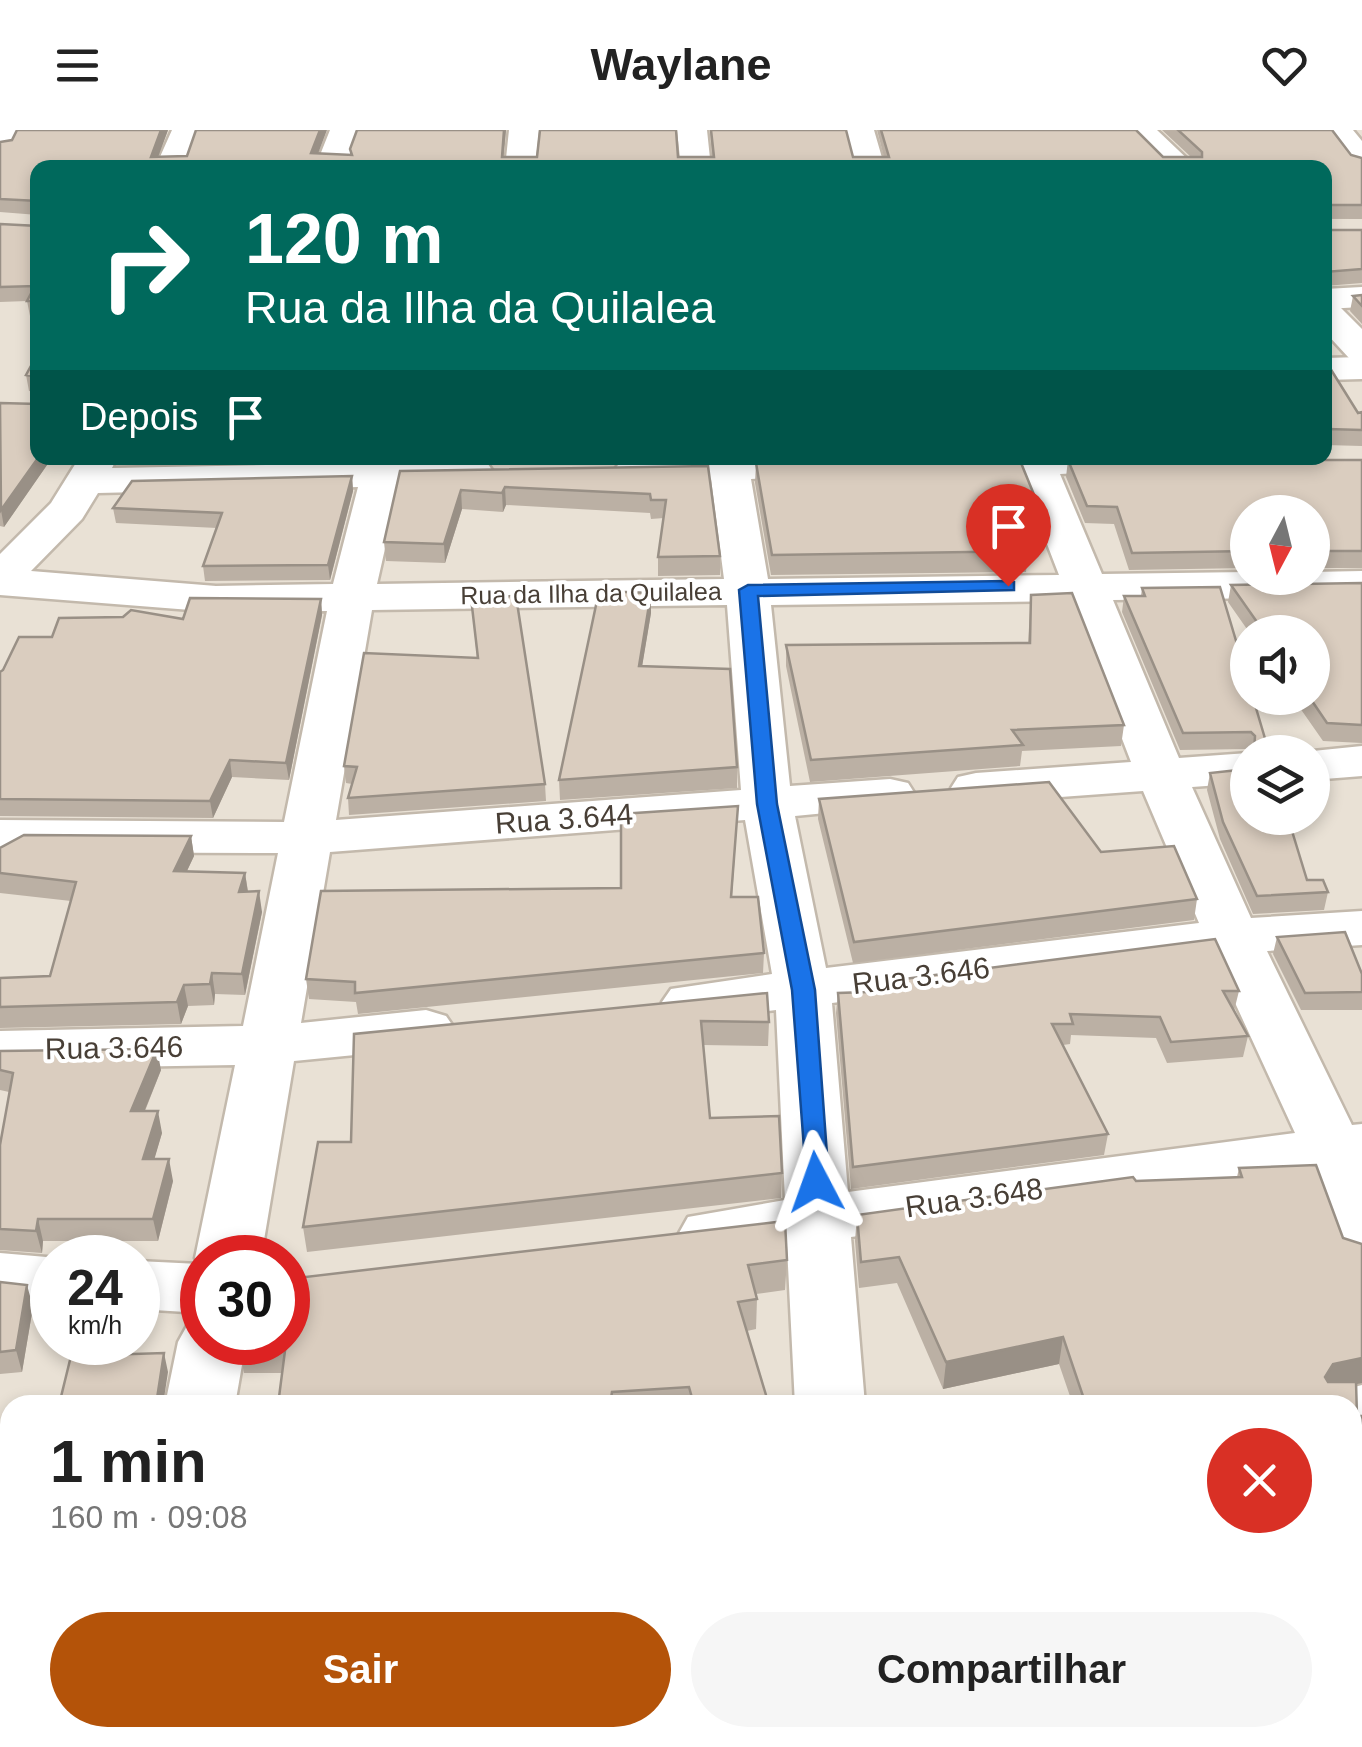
<!DOCTYPE html>
<html lang="pt">
<meta charset="utf-8">
<style>
body{margin:0;font-family:Arial,sans-serif;background:#f6f6f6;color:#222;height:100vh;display:flex;flex-direction:column;font-size:38px;white-space:nowrap}
*{box-sizing:border-box;margin:0}
p{font-size:32px;color:#767676}
.icon{flex:none;width:55px;height:55px;fill:none;stroke:currentColor;stroke-width:2;stroke-linecap:round;stroke-linejoin:round}
.map{position:relative;flex:1;overflow:hidden}
.details{position:absolute;left:0px;top:1265px;width:1362px;height:352px;display:flex;flex-direction:column;background:#fff;border-radius:30px 30px 0 0;box-shadow:0 5px 15px #0003}
.details>*{flex:none}
.guide{position:absolute;left:30px;top:30px;width:1302px;height:305px;border-radius:20px;box-shadow:0 5px 15px #0003;background:#00695c;color:#fff;overflow:hidden}
.needle{width:65px;rotate:187deg}
.buttons{position:absolute;left:1230px;top:365px;display:grid;gap:20px}
.buttons a{display:grid;place-items:center;width:100px;height:100px;border-radius:50%;background:#fff;box-shadow:0 5px 15px #0003;font-size:50px}
.speed{position:absolute;left:30px;top:1105px;display:flex;gap:20px;font-size:50px;font-weight:700;text-align:center}
.speed>*{display:grid;place-content:center;width:130px;height:130px;border-radius:50%;background:#fff;box-shadow:0 5px 15px #0003;line-height:1}
.speed small{font-size:25px;font-weight:400}
.speed .limit{border:15px solid #d22;background:#fff;color:#111}
.pin{position:absolute;display:grid;place-items:center;width:85px;height:85px;color:#fff;margin:-102px -42px;border-radius:50% 50% 50% 0;rotate:-45deg;box-shadow:0 0 10px #0007}
.pin .icon{rotate:45deg}
.me{position:absolute;width:110px;margin:-55px;rotate:356deg;stroke-linejoin:round;filter:drop-shadow(0 0 8px #0008)}
.turn{display:flex;align-items:center;gap:35px;height:210px;padding:0 50px;font-size:45px}
.turn .icon{width:130px;height:130px;stroke-width:2.5}
.turn b{display:block;font-size:70px;line-height:85px}
.then{display:flex;align-items:center;height:95px;padding:0 50px;background:#0003;gap:20px;font-size:38px}
.round{display:grid;place-items:center;flex:none;width:105px;height:105px;border-radius:52px;background:#f6f6f6}
.head{display:flex;align-items:center;justify-content:space-between;height:170px;padding:0 50px}
h1{font-size:60px;font-weight:800;line-height:75px}
.primary-button{display:flex;gap:20px;margin-top:auto;padding:20px 50px}
.primary-button a{flex:1;height:115px;border-radius:60px;background:#b45309;color:#fff;font-size:40px;font-weight:800;line-height:115px;text-align:center}
.primary-button a+a{background:#f6f6f6;color:#222}
header{display:flex;justify-content:space-between;align-items:center;height:130px;padding:0 50px;background:#fff;font-size:45px;font-weight:800}
.map>svg:first-child{display:block}
.residential{fill:#e9e1d5;fill-rule:evenodd}
.green{fill:#d5eaae}
.lines{fill:none;stroke-linecap:round;stroke-linejoin:round}
.minor-casing{stroke:#c3b9ac;stroke-width:5}
.tertiary-casing{stroke:#c3b9ac;stroke-width:5}
.minor{fill:#fff;fill-rule:evenodd}
.tertiary{fill:#fff;fill-rule:evenodd}
.wall{fill:#bbb0a4}
.shaded-wall{fill:#999086}
.building{fill:#dacdbf;stroke:#999086;stroke-width:2.5}
.route{fill:#1a73e8;stroke:#114b97;stroke-width:2.5}
.labels{text-anchor:middle;stroke-width:8;stroke-linejoin:round;paint-order:stroke}
.far-street-label{font-size:25px;fill:#483f36;stroke:#fff}
.street-label{font-size:30px;fill:#483f36;stroke:#fff}
</style>
<header><svg class="icon" aria-label="menu" viewBox="0 0 24 24"><path d="M4 6h16M4 12h16M4 18h16"/></svg>Waylane<svg class="icon" aria-label="heart" viewBox="0 0 24 24"><path d="M12 20l-8-8c-3-5 5-10 8-4 3-6 11-1 8 4z"/></svg></header>
<div class="map">
<svg width="1362" height="1617" viewBox="0 0 1362 1617">
<rect width="100%" height="100%" fill="#f4efe7"/>
<path class="residential" d="M0 0H1362V1617H0ZM38 38H1325V328H38ZM1248 382H1312V448H1248ZM1248 502H1312V568H1248ZM1248 622H1312V688H1248ZM52 1128H138V1212H52ZM202 1128H288V1212H202ZM10 1275H1352V1608H10Z"/>
<path class="green" d="M10 1525V1608H52L49 1617H0V1526Z"/>
<g class="lines">
<defs>
<path id="minor" d="M0 0H25L11 21 0 24Z
M172 0H202L185 38H155Z
M330 0H360L347 33 350 38 316 35Z
M509 0H539L535 38H505Z
M677 0H707L711 38H681Z
M844 0H874L885 38H855Z
M1323 0H1353L1362 11V39L1351 36Z
M1362 157V177L1325 179V159Z
M1362 227V249L1325 250V228Z
M79 328H117L112 338 364 333 366 328 488 334 494 343 488 352 399 357 377 454 724 449 711 349 621 347 615 339 621 331 633 328H844L849 335 843 343 751 349 768 449 1059 445 1020 344 931 341 925 333 929 328H1161L1158 339 1060 344 1102 444 1248 442V448H1312V442L1362 441V467L1113 470 1179 628 1248 623V653L1192 657 1251 788 1362 781V815L1267 821 1352 995 1362 994V1140L1339 1133 1330 1116 1309 1044 851 1107 865 1275H795L787 1116 711 1126 688 1119 679 1103 688 1087 785 1070 776 880 691 890 671 885 662 872 671 859 772 844 745 690 330 722 301 893 426 880 446 886 455 899 446 912 426 918 294 931 261 1128H202V1183L138 1179V1131L199 1134 195 1128 235 935 0 939V901L243 896 278 723 0 722V690L284 692 327 481 216 482 0 465V424L51 373ZM358 357 333 454 216 456 31 441 82 389 98 363ZM1069 471 1131 632 976 643 958 647 951 658 958 669 976 673 1143 661 1199 793 826 838 795 686 908 675 915 664 908 653 890 649 790 656 771 475ZM727 475 741 660 336 690 372 480ZM1213 825 1295 1003 848 1062 832 873Z
M1362 616V646L1312 650V622H1303Z
M0 1123 58 1128H52V1174L0 1171Z
M202 1189V1212H246L235 1275H165L178 1212 188 1194Z
M1362 1255V1309L1352 1310V1275H1321L1327 1264Z
M0 1434H10V1498H0Z
M105 1608H185L184 1617H104Z
M830 1608H910L912 1617H832Z"/>
<path id="tertiary" d="M1125 0H1157L1197 38H1164Z
M1325 171 1337 174 1362 199V231L1349 228 1325 202Z"/>
</defs>
<use href="#minor" class="minor-casing"/>
<use href="#tertiary" class="tertiary-casing"/>
<use href="#minor" class="minor"/>
<use href="#tertiary" class="tertiary"/>
</g>
<path class="wall" d="M168 0 158 27 318 24 350 25V19L506 0 504 27H712L710 0H846L853 27H884L877 0H1136L1163 27H1191L1162 0H1332L1351 25 1362 28V89L38 85 0 82V12L12 10Z
M0 94 38 96V186H30L27 171 0 172Z
M1325 100H1362V153L1325 156Z
M1362 165V194L1350 181 1353 166Z
M38 223V262L29 261 26 245Z
M1325 230 1358 283 1362 282V316L1325 315Z
M0 273 38 328H76L70 335H47L4 397 0 396Z
M117 328H363L361 329 118 334Z
M1068 330H1362V438H1312V382H1248V438L1129 440 1114 394 1085 393 1066 347Z
M756 333 1037 372 1035 392H1027L1028 421 1026 442 771 445 755 353Z
M708 336 720 426V445L658 446V427L664 388 651 389 650 383 506 375 503 382 462 379 445 433 386 431 384 412 400 341Z
M352 346 353 361 330 450 205 451 203 436 217 398 116 393 113 378Z
M1362 453V613L1323 611 1293 568H1312V502H1249L1228 472 1231 455Z
M1142 458 1269 622H1251L1248 619 1180 620 1122 482 1124 466H1141Z
M651 463V483L642 536 737 637V658L560 670 559 650Z
M1031 465 1124 595 1121 616 1022 621 1020 636 810 652 786 536V515L1028 513Z
M471 468 545 654 546 671 349 685 348 668 352 654 346 653 344 636 477 528Z
M321 469 322 485 289 650 232 647 213 688 0 686V542L52 507Z
M1210 643 1307 750 1328 762 1324 780 1253 784 1220 709 1207 660Z
M819 669 1101 722 1197 769 1194 790 853 833 818 689Z
M737 695 732 767 764 823 763 843 358 884 356 872 309 869 306 849 621 758Z
M191 706 194 726 187 741 245 743 248 761 262 782 245 865 215 864 214 875 188 876 181 894 0 898V848L50 846 71 771 0 763V718Z
M1277 807 1362 844V880H1301L1273 824Z
M865 854 1239 861 1234 881 1248 906 1243 927 1167 933 1156 908 1071 905 1070 914 1063 915 1108 1004 1104 1025 851 1059 836 883 838 863 864 862Z
M767 863 769 892 768 916 703 915 710 988 782 1043 781 1068 307 1122 303 1097 351 1012Z
M0 921 161 940 145 981 162 1003 154 1029 173 1051 158 1111H43L42 1123 0 1120V1015L9 962 0 960Z
M1239 1038 1362 1253 1356 1254 1357 1286H1362V1428H1352V1275H1073L1059 1234 943 1259 897 1153 859 1158 855 1111 857 1085 1136 1051 1237 1047Z
M787 1130 785 1160 756 1164 757 1169 756 1199 747 1201 769 1275H278L282 1243H244L239 1212 288 1149Z
M0 1152 33 1177 22 1242 0 1244Z
M0 1354 10 1355V1431L0 1430Z
M160 1608H241L240 1617H163Z
M582 1608H828L827 1617H583Z
M956 1608H1352L1362 1617H959Z"/>
<path class="shaded-wall" d="M161 0H168L154 38 151 27Z
M320 0H327L313 37 311 23Z
M504 0H506L502 38V27Z
M38 328H45L47 335 4 397 1 380Z
M352 346 353 361 330 450 328 435Z
M505 357 506 375 503 382 502 363Z
M461 360 462 379 445 433 444 414Z
M651 463V483L639 555V536Z
M321 469 322 485 289 650 286 633Z
M230 630 232 647 213 688 210 671Z
M191 706 194 726 177 762 174 741Z
M245 743 248 763 239 762Z
M259 761 262 782 245 865 242 844Z
M212 843 215 864 214 875 210 854Z
M184 855 188 876 181 894 177 872Z
M157 919 161 940 136 1002 131 981Z
M158 981 162 1003 148 1051 143 1029Z
M169 1029 173 1051 158 1111 153 1089Z
M38 1089 43 1111 42 1123 36 1101Z
M27 1155 33 1177 22 1242 16 1220Z
M1063 1207 1059 1234 943 1259 946 1232Z
M164 1223 168 1242 163 1275H156Z
M1362 1228V1253L1326 1260 1325 1247 1333 1234Z
M234 1608H241L240 1617H237Z"/>
<path class="building" d="M17 0H161L151 27 187 26 196 0H320L311 23 352 25 350 19 357 0H504L502 27H537L540 0H676L678 27H714L711 0H846L853 27H889L881 0H1136L1163 27H1202V22L1178 0H1332L1351 25 1362 28V75H1325V38H38V71L0 69V12L12 10Z
M0 94 38 96V171H27L35 156 0 157Z
M1325 100H1362V139L1325 142Z
M1362 165V176L1353 166Z
M38 223V247L26 245Z
M1325 230 1358 283 1362 282V300L1328 299 1325 307Z
M0 273 38 274V328L1 380Z
M1019 328 1037 372H1026L1028 421 772 425 756 333Z
M1068 330H1362V421H1315L1312 426V382H1248V421L1132 423 1117 377 1087 376Z
M708 336 720 426 658 427 666 370H651L650 364 505 357 502 363 461 360 444 414 384 412 400 341Z
M352 346 328 435 203 436 222 383 113 378 132 351Z
M1362 453V595L1327 593 1310 568H1312V502H1264L1231 455Z
M1220 457 1248 551V568H1253L1269 622H1254L1255 606 1251 602 1183 603 1124 466H1145L1142 458Z
M599 461 651 463 639 536 730 539 737 637 559 650Z
M1072 463 1124 595 1012 600 1023 615 811 630 786 515 1030 513 1031 465Z
M516 466 545 654 348 668 357 637 344 636 364 523 478 528 471 468Z
M190 468 321 469 286 633 230 630 210 671 0 669V542L3 540 19 507H52L59 488 123 487 131 480 183 489Z
M1248 639V688H1288L1307 750H1323L1328 762 1257 766 1223 692 1210 643Z
M1049 652 1101 722 1174 716 1197 769 854 812 819 669Z
M738 676 731 767H758L764 823 355 863V852L306 849 321 761 621 758V684Z
M24 705 191 706 174 741 245 743 239 762 259 761 242 844 212 843 210 854 184 855 177 872 0 877V848L50 846 76 752 0 743V718Z
M1345 802 1362 844V862L1305 863 1277 807Z
M1215 809 1239 861H1223L1248 906 1171 912 1160 887 1070 884 1073 894H1052L1108 1004 853 1037 838 863 867 862 865 854Z
M767 863 769 892 701 891 710 988 779 986 782 1043 303 1097 318 1012H351L354 904Z
M157 919 131 981H158L143 1029H169L153 1089H38L36 1101 0 1099V1015L13 943 0 940V921Z
M1316 1035 1343 1108 1362 1114V1228L1333 1234 1325 1247 1328 1252H1356L1357 1286H1362V1401H1352V1275H1086L1063 1207 946 1232 899 1127 861 1132 857 1085 1133 1047 1136 1051 1242 1047 1239 1038Z
M785 1091 787 1130 748 1135 757 1169 738 1172 769 1275H694L689 1257 612 1262 610 1275H278L286 1213H239L288 1212V1149Z
M0 1152 27 1155 16 1220 0 1222Z
M164 1223 156 1275H59L71 1226Z
M0 1354 10 1355V1420H8L7 1413 0 1412Z
M1362 1525V1617H972L969 1608H1352V1526Z
M352 1608H424V1617H351Z
M582 1608H808L809 1617H583Z"/>
<path class="route" d="M1008 451 1014 452V460L758 466 777 674 815 860 829 1052 816 1061 807 1058 792 860 757 674 739 460 748 455Z"/>
<g class="labels">
<g class="far-street-label">
<text transform="translate(591 463) rotate(-1)" y="9">Rua da Ilha da Quilalea</text>
</g>
<g class="street-label">
<text transform="translate(564 689) rotate(-4)" y="10">Rua 3.644</text>
<text transform="translate(921 846) rotate(-7)" y="10">Rua 3.646</text>
<text transform="translate(114 918) rotate(-1)" y="10">Rua 3.646</text>
<text transform="translate(974 1068) rotate(-8)" y="10">Rua 3.648</text>
</g>
</g>
</svg>
<div class="buttons">
<a><svg class="needle" viewBox="-14 -14 28 28"><path d="M0-13l5 13h-10z" fill="#e53935"/><path d="M0 13l5-13h-10z" fill="#767676"/></svg></a>
<a><svg class="icon" aria-label="sound" viewBox="0 0 24 24"><path d="M4 9h4l5-4v14l-5-4H4zM17 9q2 3 0 6"/></svg></a>
<a><svg class="icon" aria-label="layers" viewBox="0 0 24 24"><path d="M12 4l9 5-9 5-9-5zM3 14l9 5 9-5"/></svg></a>
</div>
<div class="speed"><div>24<small>km/h</small></div><div class="limit">30</div></div>
<div class="pin" style="left:1008px;top:456px;background:#d93025"><svg class="icon" aria-label="arrive" viewBox="0 0 24 24"><path d="M6 21V4h12l-3 4 3 4H6"/></svg></div>
<svg class="me" style="left:816px;top:1052px" viewBox="-20 -20 40 40"><path d="M0-17L14 15 0 8-14 15z" fill="#1a73e8" stroke="#fff" stroke-width="4"/></svg>
<div class="guide">
<div class="turn"><svg class="icon" aria-label="right" viewBox="0 0 24 24"><path d="M7 20v-9h11M14 6l5 5-5 5"/></svg><div><b>120 m</b>Rua da Ilha da Quilalea</div></div>
<div class="then">Depois<svg class="icon" aria-label="arrive" viewBox="0 0 24 24"><path d="M6 21V4h12l-3 4 3 4H6"/></svg></div>
</div>
<section class="details">
<div class="head"><div><h1>1 min</h1><p>160 m · 09:08</p></div><a class="round" style="background:#d93025;color:#fff"><svg class="icon" aria-label="close" viewBox="0 0 24 24"><path d="M6 6l12 12M18 6L6 18"/></svg></a></div>
<div class="primary-button"><a>Sair</a><a>Compartilhar</a></div>
</section>
</div>
